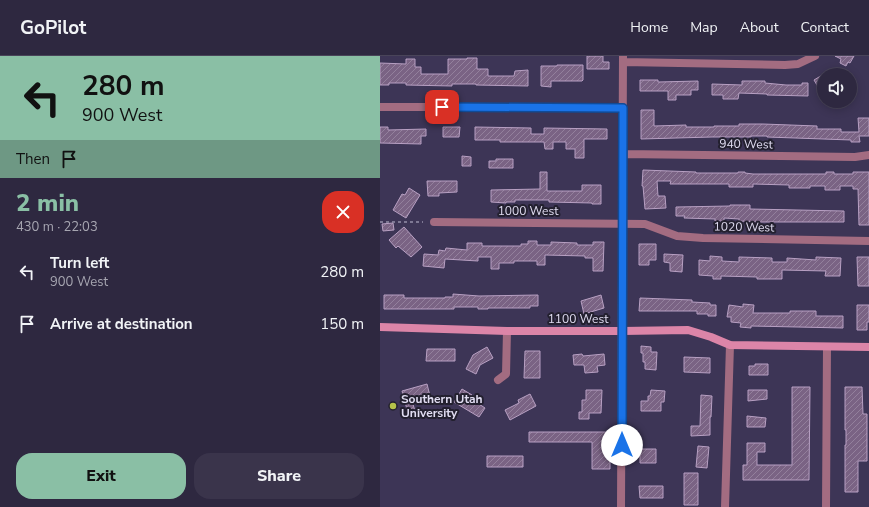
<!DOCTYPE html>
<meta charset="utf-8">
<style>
body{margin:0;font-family:"Nunito Sans",sans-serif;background:#3a344b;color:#f1f3f6;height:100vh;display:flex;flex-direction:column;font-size:15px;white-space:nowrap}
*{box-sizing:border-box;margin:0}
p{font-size:13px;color:#a7a6b1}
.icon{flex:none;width:22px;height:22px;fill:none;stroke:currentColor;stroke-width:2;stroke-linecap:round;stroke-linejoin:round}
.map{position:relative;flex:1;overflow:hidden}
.drawer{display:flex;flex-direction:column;background:#2e2840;width:380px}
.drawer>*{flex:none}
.hud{background:#8abfa5;color:#111;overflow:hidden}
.controls{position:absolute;left:437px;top:12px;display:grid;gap:8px}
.controls a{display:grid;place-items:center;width:40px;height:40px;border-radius:50%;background:#2e2840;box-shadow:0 2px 10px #0003,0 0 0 1px #494459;font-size:20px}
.pin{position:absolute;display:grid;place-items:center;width:34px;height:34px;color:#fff;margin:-17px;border-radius:8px;box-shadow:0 2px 6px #0006}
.me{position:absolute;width:44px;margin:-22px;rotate:0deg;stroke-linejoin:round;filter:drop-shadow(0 0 3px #0008)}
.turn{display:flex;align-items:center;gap:14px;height:84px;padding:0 16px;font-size:18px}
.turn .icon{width:52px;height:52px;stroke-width:2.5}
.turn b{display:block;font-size:28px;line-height:34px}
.then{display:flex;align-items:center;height:38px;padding:0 16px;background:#0003;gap:8px;font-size:15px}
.round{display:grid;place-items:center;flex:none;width:42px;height:42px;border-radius:16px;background:#3a344b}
.summary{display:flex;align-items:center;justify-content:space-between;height:68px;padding:0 16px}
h1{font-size:24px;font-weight:800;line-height:30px;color:#8abfa5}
.action{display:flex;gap:8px;margin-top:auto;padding:8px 16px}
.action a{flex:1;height:46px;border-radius:16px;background:#8abfa5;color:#111;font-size:16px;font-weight:800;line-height:46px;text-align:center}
.action a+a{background:#3a344b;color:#f1f3f6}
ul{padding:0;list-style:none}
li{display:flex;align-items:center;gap:12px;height:52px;padding:0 16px}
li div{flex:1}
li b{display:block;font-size:15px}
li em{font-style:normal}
header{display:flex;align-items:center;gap:24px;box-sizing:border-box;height:56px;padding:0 20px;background:#2e2840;border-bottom:1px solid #494459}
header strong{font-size:19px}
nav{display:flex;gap:22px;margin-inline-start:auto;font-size:14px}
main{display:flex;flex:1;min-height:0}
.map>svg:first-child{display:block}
.building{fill:url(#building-hatch);stroke:#b8a0c3}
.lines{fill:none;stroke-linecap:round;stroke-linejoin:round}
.path{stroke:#948ea9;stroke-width:1.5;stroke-dasharray:3 3;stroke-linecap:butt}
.street{stroke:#a36c81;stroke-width:8}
.secondary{stroke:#dc85a8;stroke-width:8}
.route-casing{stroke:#114b97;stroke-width:10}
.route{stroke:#1a73e8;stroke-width:7}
.poi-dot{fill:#b5c24a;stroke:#23202f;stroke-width:1.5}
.labels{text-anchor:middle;stroke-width:4;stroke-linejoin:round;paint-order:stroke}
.street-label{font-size:12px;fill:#e0dcf1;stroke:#23202f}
.poi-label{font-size:12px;font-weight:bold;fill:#e0dcf1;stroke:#23202f;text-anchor:start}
</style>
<header>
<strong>GoPilot</strong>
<nav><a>Home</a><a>Map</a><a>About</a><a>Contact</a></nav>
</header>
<main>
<section class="drawer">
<div class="hud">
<div class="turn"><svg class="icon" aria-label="left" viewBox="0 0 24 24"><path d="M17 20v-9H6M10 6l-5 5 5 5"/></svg><div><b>280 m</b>900 West</div></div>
<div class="then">Then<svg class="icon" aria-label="arrive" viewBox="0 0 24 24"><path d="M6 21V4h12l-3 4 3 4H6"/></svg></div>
</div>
<div class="summary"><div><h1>2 min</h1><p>430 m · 22:03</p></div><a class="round" style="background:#d93025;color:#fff"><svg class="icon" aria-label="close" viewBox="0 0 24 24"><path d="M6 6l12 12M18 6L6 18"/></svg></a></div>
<ul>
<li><svg class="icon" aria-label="left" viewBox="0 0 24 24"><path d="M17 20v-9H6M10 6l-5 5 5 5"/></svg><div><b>Turn left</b><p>900 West</p></div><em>280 m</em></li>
<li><svg class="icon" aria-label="arrive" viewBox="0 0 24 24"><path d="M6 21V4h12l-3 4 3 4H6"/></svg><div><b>Arrive at destination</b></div><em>150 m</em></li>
</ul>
<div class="action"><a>Exit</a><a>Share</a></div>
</section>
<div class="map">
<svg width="489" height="451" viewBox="0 0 489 451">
<defs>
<pattern id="building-hatch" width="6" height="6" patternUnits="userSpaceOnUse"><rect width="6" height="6" fill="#7a6384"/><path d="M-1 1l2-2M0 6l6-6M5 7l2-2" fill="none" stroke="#93809c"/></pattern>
</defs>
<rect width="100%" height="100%" fill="#3d3556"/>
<path class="building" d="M207 0H223V6H229V13H207Z
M455 0H474L470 7 468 6 466 10 460 7 461 3Z
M87 2H97V13H108V20H134L135 15 148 14V30L96 29V28H72V30L26 29V27H9V29H0V7L26 8V3H35V11H41V18H68V3H87Z
M177 9H203V24L202 25H171V31L161 30V10H177Z
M444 18V41L434 24Z
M260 24H278V26L318 25V34H311V39H296V44H288V35H260Z
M362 25H385V27L406 29H422V27H428V40L387 39V38L359 37 358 43H343V39H332V28L362 29Z
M261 54H274V70L306 69V71H334V70H359V68H383L437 70V73H461V76H479L478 62H489V80H479L480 86H471V84L387 81V80H371V81H332L261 83Z
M0 71H8V74L46 73V80H41V88L0 87Z
M63 71H80L79 81H63Z
M95 71 151 72V78H164V72L227 73V83H204V102H195V93H186V86H173V93H165L164 86H120V84H95Z
M82 100 91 101V110H82Z
M116 103H133V112H109V105H116Z
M263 114 316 116V117H358V116H365V117L373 118H446V116H454V118H473V116H489V169H479L478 133H473V130H460V134H445V130H430V132H409V129L373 128V131H349V128H290L291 125H277L278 140H285L286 152 265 153 263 130H262Z
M160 116H167V135H202V129H221V148H212V147L169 146V144H135V146H126V147L111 146V134L160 133Z
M47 125H77V136L59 137V140H48Z
M29 132 40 139 26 162 13 154 22 138 25 139Z
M350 149H370V153L464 155V166H379L359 165V163L344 162V165H335V163L304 162 305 160H296V151L350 150Z
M13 167 14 174 3 175 2 168Z
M24 171 42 191 31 201 18 190 16 192 9 184Z
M148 185H157V189H171V186L197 187V189H213V186H224L223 215H213V202H205V200L165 199V209H157V205H134V207H119V213H111V201H98V205L65 203 64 212 43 210 44 198 58 199 59 194 65 195 66 192 87 194V187H102V190H141V188H148Z
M259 188H276V204H269V209H259Z
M284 198 303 199 302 216 290 215V207L284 206Z
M330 200 342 201V205L359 206V201L392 202V206H407V202L436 204V201L461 202 460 220H445L446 215 402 214V223H377V221L341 220V223H333V220L319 219V204L330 205Z
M477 201H489V230H478Z
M73 238 99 240 158 239V250H150V252H108V253H98V251H74V253H4V239H24V242H65V241H73Z
M221 239 224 252 204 258 201 245Z
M260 242 312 244V246L330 247V249H336V260H328V258H317V255H259Z
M363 248 374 249 373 257H410V255H436V260H463V272L371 270V272L360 271 361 267 351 266V261H347L349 249 363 251Z
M477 249H489V266H487V274H477Z
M261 290 271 291V296H277L276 314 265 313V306H263V297H261Z
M107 291 113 302 100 309 96 318 86 313 93 299Z
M47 293H75V305H46Z
M145 295H160V322H144Z
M202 298 203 300 224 298 225 309 217 310 218 316 205 317 204 309H194L193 299Z
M304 301 330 302V317L304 316Z
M375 308H388V319H369V310H375Z
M47 328 50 340 32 345 35 355 28 357 22 335Z
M412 331H430L429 424H363V409H367V387H385V396H377V409H412Z
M465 331H482L483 358H487V405H478V436H465V389H466V374H465Z
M82 333 92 339 90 342 105 352 99 361 74 346Z
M206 334H222L221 357H209V363H199V356H202V344H206Z
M271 334 285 335 284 346H281V355H261V345H268V340H270Z
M368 334H387V343L368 345Z
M150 338 156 350 130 364 125 354 139 347 138 344Z
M321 339 332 340 331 361H330V379L311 380V370H320Z
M367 360 386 362 385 371H367Z
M149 376H230V413H212V386H149Z
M318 390 329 391 327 412 316 411Z
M260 393H276V407H260Z
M107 400H143V411H107Z
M304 417H318V449H304Z
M259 430H283V442H260Z"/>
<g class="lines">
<path class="path" d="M0 166H43"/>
<path class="street" d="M243 6 405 9 418 8 435 0
M0 51H243
M243 98 475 101 489 99
M54 166 265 168 297 180 323 182 489 185
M118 324 126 318 127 275
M241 451 243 0
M345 451 350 289
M446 451 447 291"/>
<path class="secondary" d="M0 271 127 275H242L308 274 331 281 350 289 489 291"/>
</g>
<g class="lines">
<defs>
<path id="route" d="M62 51 243 52 242 389"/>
</defs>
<use href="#route" class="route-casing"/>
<use href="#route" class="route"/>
</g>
<circle class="poi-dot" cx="13" cy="350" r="4"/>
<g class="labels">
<g class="street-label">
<text transform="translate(366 88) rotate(1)" y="4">940 West</text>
<text x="148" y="159">1000 West</text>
<text transform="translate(364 171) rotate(1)" y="4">1020 West</text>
<text x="198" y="267">1100 West</text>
</g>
<g class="poi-label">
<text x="21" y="347">Southern Utah<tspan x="21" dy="14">University</tspan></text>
</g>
</g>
</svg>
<div class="controls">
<a><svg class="icon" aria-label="sound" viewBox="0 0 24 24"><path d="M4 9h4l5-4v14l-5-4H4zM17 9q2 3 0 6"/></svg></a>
</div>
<div class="pin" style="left:62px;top:51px;background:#d93025"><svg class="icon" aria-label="arrive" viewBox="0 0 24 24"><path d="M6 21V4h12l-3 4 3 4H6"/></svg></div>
<svg class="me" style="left:242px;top:389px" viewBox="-20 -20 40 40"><circle r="19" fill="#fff"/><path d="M0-13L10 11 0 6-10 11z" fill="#1a73e8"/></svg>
</div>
</main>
